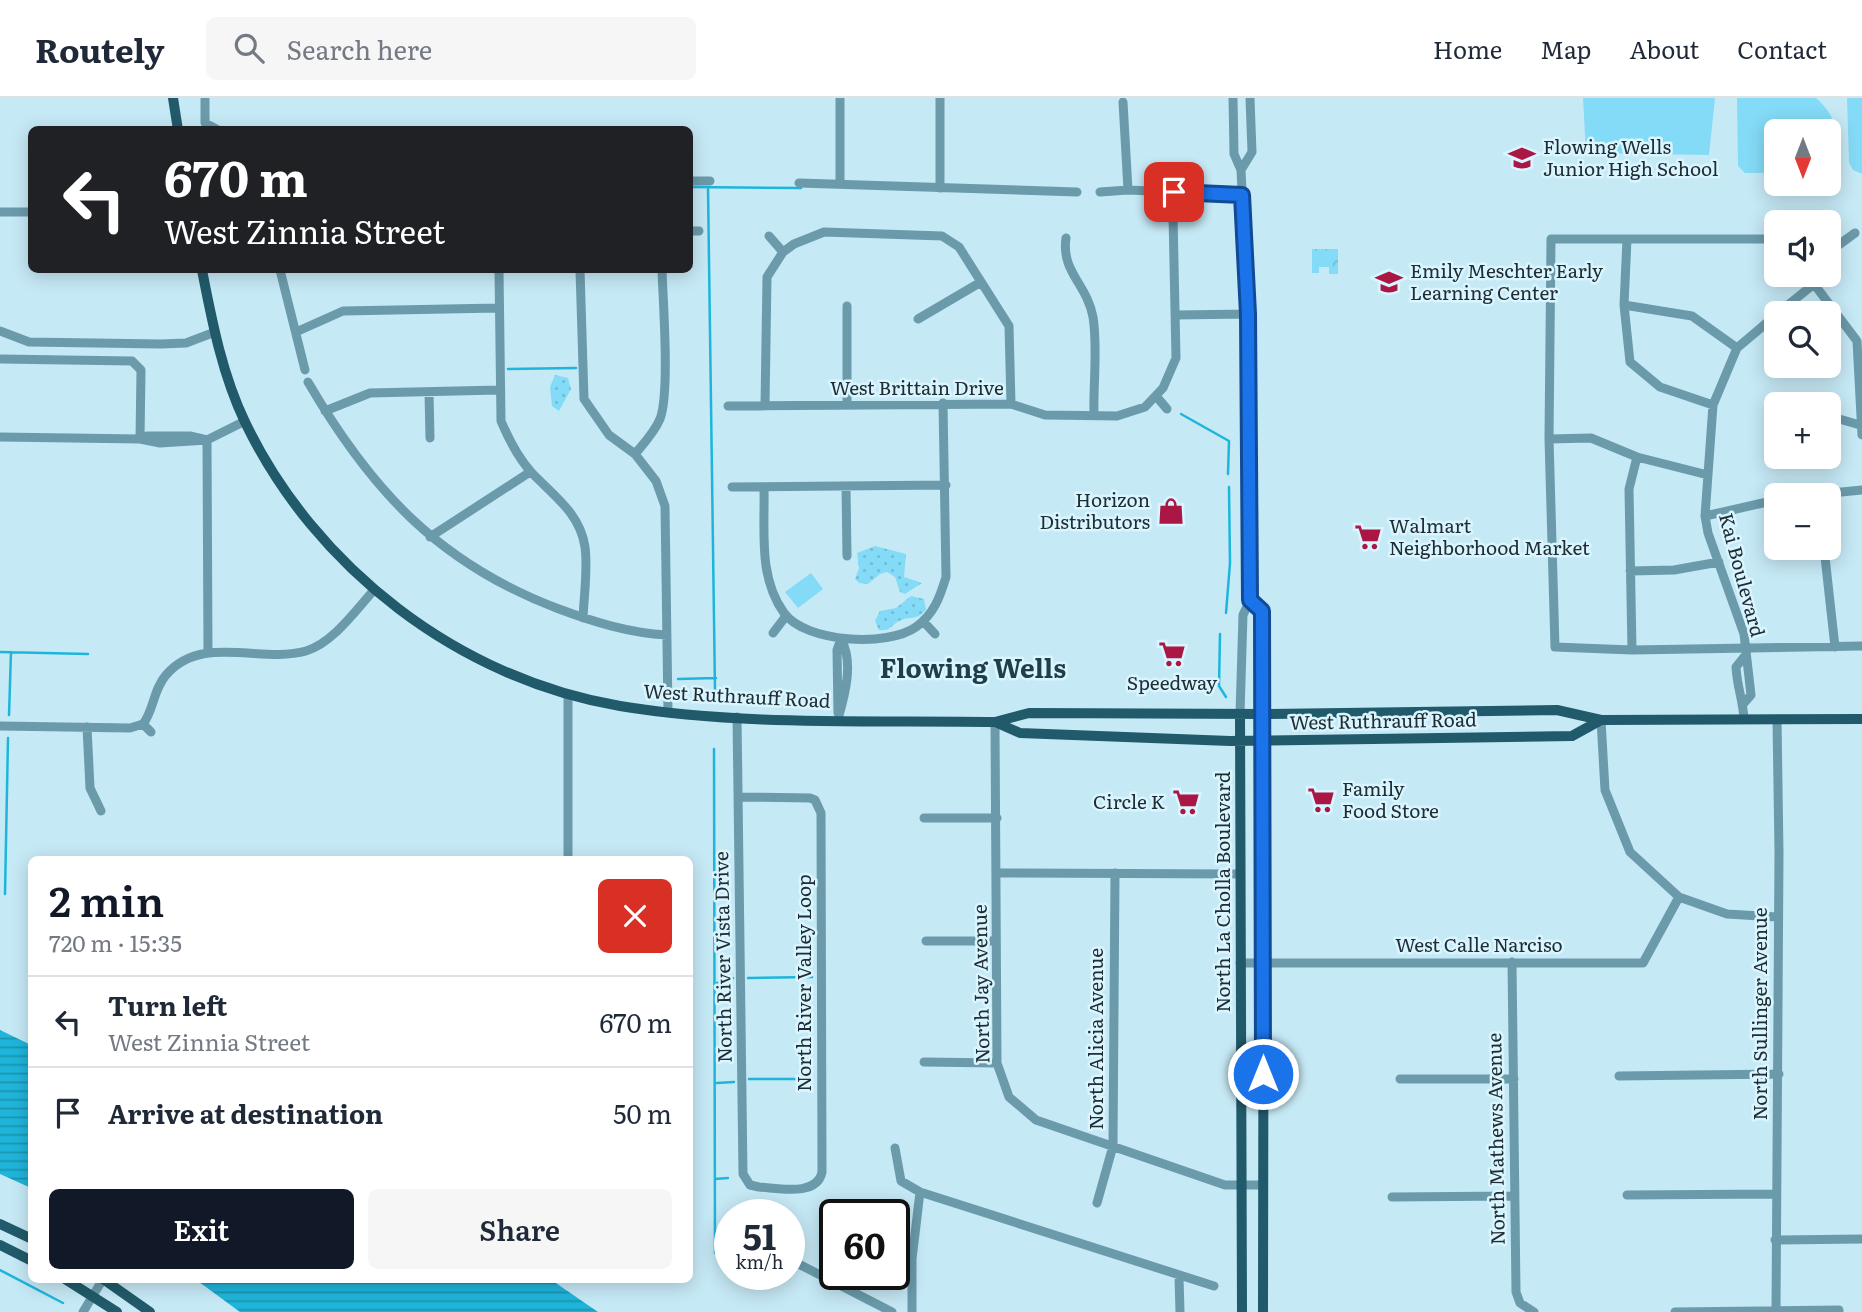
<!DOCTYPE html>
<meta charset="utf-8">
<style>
body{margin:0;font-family:Literata,serif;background:#f6f6f7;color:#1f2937;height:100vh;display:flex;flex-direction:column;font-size:26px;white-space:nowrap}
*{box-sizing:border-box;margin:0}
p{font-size:23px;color:#747a83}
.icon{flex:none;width:38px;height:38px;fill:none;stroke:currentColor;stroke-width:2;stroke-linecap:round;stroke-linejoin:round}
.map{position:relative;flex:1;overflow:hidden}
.side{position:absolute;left:28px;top:758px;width:665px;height:427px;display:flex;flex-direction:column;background:#fff;border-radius:10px;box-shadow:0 4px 18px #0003}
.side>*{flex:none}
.banner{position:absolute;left:28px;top:28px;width:665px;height:147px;border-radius:10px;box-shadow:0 4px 18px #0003;background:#202124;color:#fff;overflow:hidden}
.needle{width:46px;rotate:180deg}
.buttons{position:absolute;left:1764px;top:21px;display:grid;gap:14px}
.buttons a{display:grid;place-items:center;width:77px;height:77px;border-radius:10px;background:#fff;box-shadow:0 4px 18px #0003;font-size:35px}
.speed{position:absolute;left:714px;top:1101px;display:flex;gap:14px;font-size:35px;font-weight:700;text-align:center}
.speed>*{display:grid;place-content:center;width:91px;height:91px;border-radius:50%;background:#fff;box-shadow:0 4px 18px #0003;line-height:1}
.speed small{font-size:18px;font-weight:400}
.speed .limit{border:4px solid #111;border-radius:10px;background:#fff;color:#111}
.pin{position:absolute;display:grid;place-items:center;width:60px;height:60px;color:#fff;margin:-30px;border-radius:14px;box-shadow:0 4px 10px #0006}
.me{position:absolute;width:77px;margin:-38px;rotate:0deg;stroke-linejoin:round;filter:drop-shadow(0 0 5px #0008)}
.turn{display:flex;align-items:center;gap:24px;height:147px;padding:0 21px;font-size:32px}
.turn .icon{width:91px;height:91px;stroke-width:2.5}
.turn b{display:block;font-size:49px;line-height:60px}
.round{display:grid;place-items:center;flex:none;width:74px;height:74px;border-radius:10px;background:#f6f6f7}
.headline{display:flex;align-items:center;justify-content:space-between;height:119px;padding:0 21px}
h1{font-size:42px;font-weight:600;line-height:52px;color:#111827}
.button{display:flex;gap:14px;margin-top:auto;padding:14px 21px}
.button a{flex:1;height:80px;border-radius:10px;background:#111827;color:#fff;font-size:28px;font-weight:600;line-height:80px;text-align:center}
.button a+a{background:#f6f6f7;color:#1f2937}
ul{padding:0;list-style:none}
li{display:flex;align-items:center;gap:21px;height:91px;padding:0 21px;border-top:2px solid #e0e1e3}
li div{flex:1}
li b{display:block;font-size:26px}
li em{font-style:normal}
header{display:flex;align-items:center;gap:42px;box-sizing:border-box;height:98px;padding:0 35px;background:#fff;border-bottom:2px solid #e0e1e3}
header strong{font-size:33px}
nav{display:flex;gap:38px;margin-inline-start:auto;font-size:24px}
.search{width:490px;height:63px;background:#f6f6f7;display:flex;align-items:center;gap:18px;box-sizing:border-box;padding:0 24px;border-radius:10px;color:#747a83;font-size:26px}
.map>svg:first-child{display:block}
.grass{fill:url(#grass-dots)}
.park{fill:url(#park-crowns)}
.garden{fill:#84dbf7}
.water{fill:url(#water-rules)}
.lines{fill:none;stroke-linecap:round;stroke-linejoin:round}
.stream{stroke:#1fb5db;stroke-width:2.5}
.minor{stroke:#6b9bab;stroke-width:9}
.major{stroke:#215a6a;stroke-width:10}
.route-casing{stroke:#114b97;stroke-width:18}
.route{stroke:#1a73e8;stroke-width:12}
.labels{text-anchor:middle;stroke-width:5;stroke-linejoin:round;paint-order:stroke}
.poi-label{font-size:19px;fill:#202d32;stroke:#d9f5ff;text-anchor:start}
.street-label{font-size:19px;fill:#202d32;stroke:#d9f5ff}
.district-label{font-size:26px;font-weight:bold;fill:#1f3e48;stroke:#d9f5ff}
</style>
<header>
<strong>Routely</strong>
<div class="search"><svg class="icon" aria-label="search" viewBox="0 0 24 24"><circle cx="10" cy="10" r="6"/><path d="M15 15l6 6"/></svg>Search here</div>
<nav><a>Home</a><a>Map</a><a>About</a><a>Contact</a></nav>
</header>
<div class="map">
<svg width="1862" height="1214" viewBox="0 0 1862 1214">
<defs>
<pattern id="grass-dots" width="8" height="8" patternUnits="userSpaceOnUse" patternTransform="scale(1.75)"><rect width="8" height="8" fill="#84dbf7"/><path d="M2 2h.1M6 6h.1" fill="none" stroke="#72bcd4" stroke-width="1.8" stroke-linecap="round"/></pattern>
<pattern id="park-crowns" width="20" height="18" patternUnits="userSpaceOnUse" patternTransform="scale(1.75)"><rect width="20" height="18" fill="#84dbf7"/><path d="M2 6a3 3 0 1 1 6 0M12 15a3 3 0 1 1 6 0" fill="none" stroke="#72bcd4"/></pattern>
<pattern id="water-rules" width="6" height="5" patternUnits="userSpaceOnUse" patternTransform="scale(1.75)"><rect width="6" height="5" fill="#1fb5db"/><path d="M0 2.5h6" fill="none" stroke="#1b94b2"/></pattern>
</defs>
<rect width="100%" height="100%" fill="#c6e9f6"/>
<path class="grass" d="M555 277 568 280 571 291 559 313 552 308 550 289Z
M875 448 906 456 904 479 922 485 905 496 900 494 895 479 887 474 880 476 868 486 859 485 855 481 859 470 857 455Z
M911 498 924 501 926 512C914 524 911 517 899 523 891 527 890 534 879 532L875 523 880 513 896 510Z"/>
<path class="park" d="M1312 151H1338V176H1329V169H1319V175H1312Z"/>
<path class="garden" d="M1583 0H1715L1709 57 1586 55Z
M1737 0H1816C1837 17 1845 49 1839 74H1829V33H1776V75H1745L1738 68Z
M1847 0H1862V76L1853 72 1849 65Z
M811 475 823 491 798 510 785 494Z"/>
<path class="water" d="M0 932 31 947V1090L0 1076Z
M195 1181H550L598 1214H240Z"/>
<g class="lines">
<path class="stream" d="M690 89 801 90
M708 90 715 593
M508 271 576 270
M1181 316 1229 343 1228 376
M1226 515 1230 465 1229 389
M1220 536 1219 588 1226 599
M0 554 88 556
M678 581 716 580
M9 617 11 554
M714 651 715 1155
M5 796 8 640
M748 880 812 879
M717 885 733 880
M749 981H812
M717 985 734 984
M715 1081 728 1080
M0 1172 63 1205"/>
<path class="minor" d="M205 0V25L218 32
M840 0V84
M940 0V90
M1233 0 1234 56 1241 72 1248 216 1250 502 1243 517 1240 616
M1123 4 1128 92
M1241 72 1252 54 1250 0
M690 83H710
M799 85 1077 94
M1100 94 1128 92 1242 97
M0 114H32
M690 133H699
M769 138 783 154
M1066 140C1061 174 1087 186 1093 219 1098 250 1093 286 1094 317
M1627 141 1624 207 1630 264 1660 289 1713 307
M1776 141H1551L1549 341 1555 549 1632 552 1862 548
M1829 154 1855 135
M280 172 305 272
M499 172 501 323C509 342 518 360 532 375 553 397 580 415 585 449 588 471 584 497 583 520
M580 172 584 301 609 337 635 356 656 383 665 408 668 614
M1811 177 1814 186 1857 243 1862 337
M1624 207 1692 218 1737 250
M847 208V307
M1778 215 1814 186
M1176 217 1248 216
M918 221 981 184
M0 233 29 244 161 246 186 245 215 234
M296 234 343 213 498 210
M0 261 132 263 141 272 140 341 0 339
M308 284C371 392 439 466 559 511 594 524 629 535 667 537
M429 294 430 340
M1156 298 1167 311
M728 308 1011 306 1045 317 1117 318 1145 309 1163 290 1176 260 1173 117
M765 308 767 179 783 154 794 146 824 134 942 138 959 149 1009 228 1011 306
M325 313 370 295 499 292
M1829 318 1860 327
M147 338H190L207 342 160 345 140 341Z
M1549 341 1591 340 1637 359 1708 377
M635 356C644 345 654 335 660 321 670 295 663 204 662 172
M732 389 946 387
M846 389 847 458
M764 390C765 433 758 479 784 515 806 545 888 549 916 529 934 516 940 499 946 479L943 305
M1811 397 1862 392
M1705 418 1776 402
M430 439 530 374
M1824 450 1835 549
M1630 473 1674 472 1719 464
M1250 502 1262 513 1264 616
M923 523 935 536
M773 535 786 518
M1632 552 1629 391 1637 359
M208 555 207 342 245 323
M1744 559 1736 569C1737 589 1743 602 1744 621
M1744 605 1751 597 1744 536 1708 435 1705 418 1713 307 1737 250 1776 217
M838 615 837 552 841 541
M737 619 743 1076 750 1087 759 1089C778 1090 817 1099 822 1074L821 715 815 702 810 700 739 699
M838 621C845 597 854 564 841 541
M1601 622 1605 692 1630 754 1679 799 1727 816 1777 819
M995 624 997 965 1009 999 1036 1022 1225 1087H1262
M143 626C154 612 153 592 166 577 202 535 260 566 306 553 333 545 356 512 374 492
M143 626 151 634
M0 628 130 630 143 626
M87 629 90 690 101 713
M924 720H997
M568 761V596
M997 775 1240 776
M926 843H996
M1512 864 1516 1194 1520 1205 1534 1214
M1240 865H1643L1679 799
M924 964 997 965
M1619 978 1779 976
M1400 981H1514
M895 1050 901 1083 920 1094 1214 1188
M1627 1097 1776 1096
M1392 1099 1514 1098
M1097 1105 1113 1048 1115 775
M1775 1142 1862 1141
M789 1161 892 1214
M1179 1179 1180 1214
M1776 1212 1779 755 1777 621
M83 1214 103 1181
M912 1214V1161L920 1094
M1675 1214 1839 1212V1214"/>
<path class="major" d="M173 0 178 32
M202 172C212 223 222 276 245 324 315 470 459 581 620 608 741 628 872 622 995 624L1029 615 1264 616 1557 612 1601 622 1862 621
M1240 616 1242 1214
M995 624 1020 635 1230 643 1572 638 1601 622
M0 1126 32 1141
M0 1147 32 1163
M65 1181 117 1214
M103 1181 150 1214
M1263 1214 1264 616"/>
</g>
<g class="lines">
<defs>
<path id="route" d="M1174 94 1242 97 1248 216 1250 502 1262 513 1263 976"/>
</defs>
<use href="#route" class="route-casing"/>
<use href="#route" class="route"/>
</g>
<defs>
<symbol id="school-bare" viewBox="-9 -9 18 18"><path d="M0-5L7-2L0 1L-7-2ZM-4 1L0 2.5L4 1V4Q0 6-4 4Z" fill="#ab1745" stroke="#d9f5ff" stroke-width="2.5" paint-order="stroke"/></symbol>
<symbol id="shop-bare" viewBox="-9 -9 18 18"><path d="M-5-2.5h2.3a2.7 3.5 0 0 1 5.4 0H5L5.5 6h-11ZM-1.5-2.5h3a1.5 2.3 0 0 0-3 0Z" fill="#ab1745" stroke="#d9f5ff" stroke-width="2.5" paint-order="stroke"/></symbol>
<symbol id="supermarket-bare" viewBox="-9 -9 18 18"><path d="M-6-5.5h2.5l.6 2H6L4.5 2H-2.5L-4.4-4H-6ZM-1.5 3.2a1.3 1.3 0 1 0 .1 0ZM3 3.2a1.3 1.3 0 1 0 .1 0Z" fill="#ab1745" stroke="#d9f5ff" stroke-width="2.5" paint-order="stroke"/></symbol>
</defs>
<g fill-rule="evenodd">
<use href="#school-bare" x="1503" y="41" width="38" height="38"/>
<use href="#school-bare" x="1370" y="165" width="38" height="38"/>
<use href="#shop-bare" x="1152" y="394" width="38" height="38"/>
<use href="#supermarket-bare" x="1349" y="420" width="38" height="38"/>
<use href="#supermarket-bare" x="1153" y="537" width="38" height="38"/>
<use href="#supermarket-bare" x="1302" y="683" width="38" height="38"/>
<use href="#supermarket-bare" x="1167" y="685" width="38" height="38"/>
</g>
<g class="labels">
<g class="poi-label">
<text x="1543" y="56">Flowing Wells<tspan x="1543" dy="22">Junior High School</tspan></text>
<text x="1410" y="180">Emily Meschter Early<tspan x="1410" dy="22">Learning Center</tspan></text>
<text x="1150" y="409" text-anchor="end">Horizon<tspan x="1150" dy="22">Distributors</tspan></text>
<text x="1389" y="435">Walmart<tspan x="1389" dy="22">Neighborhood Market</tspan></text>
<text x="1172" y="592" text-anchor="middle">Speedway</text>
<text x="1342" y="698">Family<tspan x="1342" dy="22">Food Store</tspan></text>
<text x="1165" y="711" text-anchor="end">Circle K</text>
</g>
<g class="street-label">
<text x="917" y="297">West Brittain Drive</text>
<text transform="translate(1742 477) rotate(75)" y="7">Kai Boulevard</text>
<text transform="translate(737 598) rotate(3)" y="7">West Ruthrauff Road</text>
<text transform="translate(1383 623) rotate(-1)" y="7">West Ruthrauff Road</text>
<text transform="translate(1223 794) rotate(-90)" y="7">North La Cholla Boulevard</text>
<text x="1479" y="854">West Calle Narciso</text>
<text transform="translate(723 859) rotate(-91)" y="7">North River Vista Drive</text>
<text transform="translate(804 885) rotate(-90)" y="7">North River Valley Loop</text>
<text transform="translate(981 886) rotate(-91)" y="7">North Jay Avenue</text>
<text transform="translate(1760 916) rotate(-90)" y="7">North Sullinger Avenue</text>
<text transform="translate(1096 941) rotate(-90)" y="7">North Alicia Avenue</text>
<text transform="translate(1496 1041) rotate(-91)" y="7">North Mathews Avenue</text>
</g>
<g class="district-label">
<text x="973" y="580">Flowing Wells</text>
</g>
</g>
</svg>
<div class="buttons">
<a><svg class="needle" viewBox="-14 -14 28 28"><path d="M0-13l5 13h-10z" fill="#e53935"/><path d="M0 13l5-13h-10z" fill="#747a83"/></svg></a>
<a><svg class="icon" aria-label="sound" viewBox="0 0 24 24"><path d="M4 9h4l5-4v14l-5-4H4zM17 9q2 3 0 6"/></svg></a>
<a><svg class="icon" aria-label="search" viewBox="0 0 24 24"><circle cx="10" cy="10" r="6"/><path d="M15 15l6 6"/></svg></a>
<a>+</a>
<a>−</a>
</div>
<div class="speed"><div>51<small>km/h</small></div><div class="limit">60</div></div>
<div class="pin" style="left:1174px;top:94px;background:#d93025"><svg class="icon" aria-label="arrive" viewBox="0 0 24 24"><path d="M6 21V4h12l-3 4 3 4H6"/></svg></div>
<svg class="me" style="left:1263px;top:976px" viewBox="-20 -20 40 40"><circle r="17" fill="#1a73e8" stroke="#fff" stroke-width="3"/><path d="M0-11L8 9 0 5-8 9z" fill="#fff"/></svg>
<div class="banner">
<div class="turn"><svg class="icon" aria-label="left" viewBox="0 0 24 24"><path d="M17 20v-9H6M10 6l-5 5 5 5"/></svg><div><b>670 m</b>West Zinnia Street</div></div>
</div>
<section class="side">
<div class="headline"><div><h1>2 min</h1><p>720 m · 15:35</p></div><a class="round" style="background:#d93025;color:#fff"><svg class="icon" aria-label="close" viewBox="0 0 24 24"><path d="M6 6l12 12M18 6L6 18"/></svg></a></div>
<ul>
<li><svg class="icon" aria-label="left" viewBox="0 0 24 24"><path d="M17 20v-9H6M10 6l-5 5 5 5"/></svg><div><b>Turn left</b><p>West Zinnia Street</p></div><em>670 m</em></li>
<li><svg class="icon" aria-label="arrive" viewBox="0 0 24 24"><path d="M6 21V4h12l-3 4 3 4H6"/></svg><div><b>Arrive at destination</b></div><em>50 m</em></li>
</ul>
<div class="button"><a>Exit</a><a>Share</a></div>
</section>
</div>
